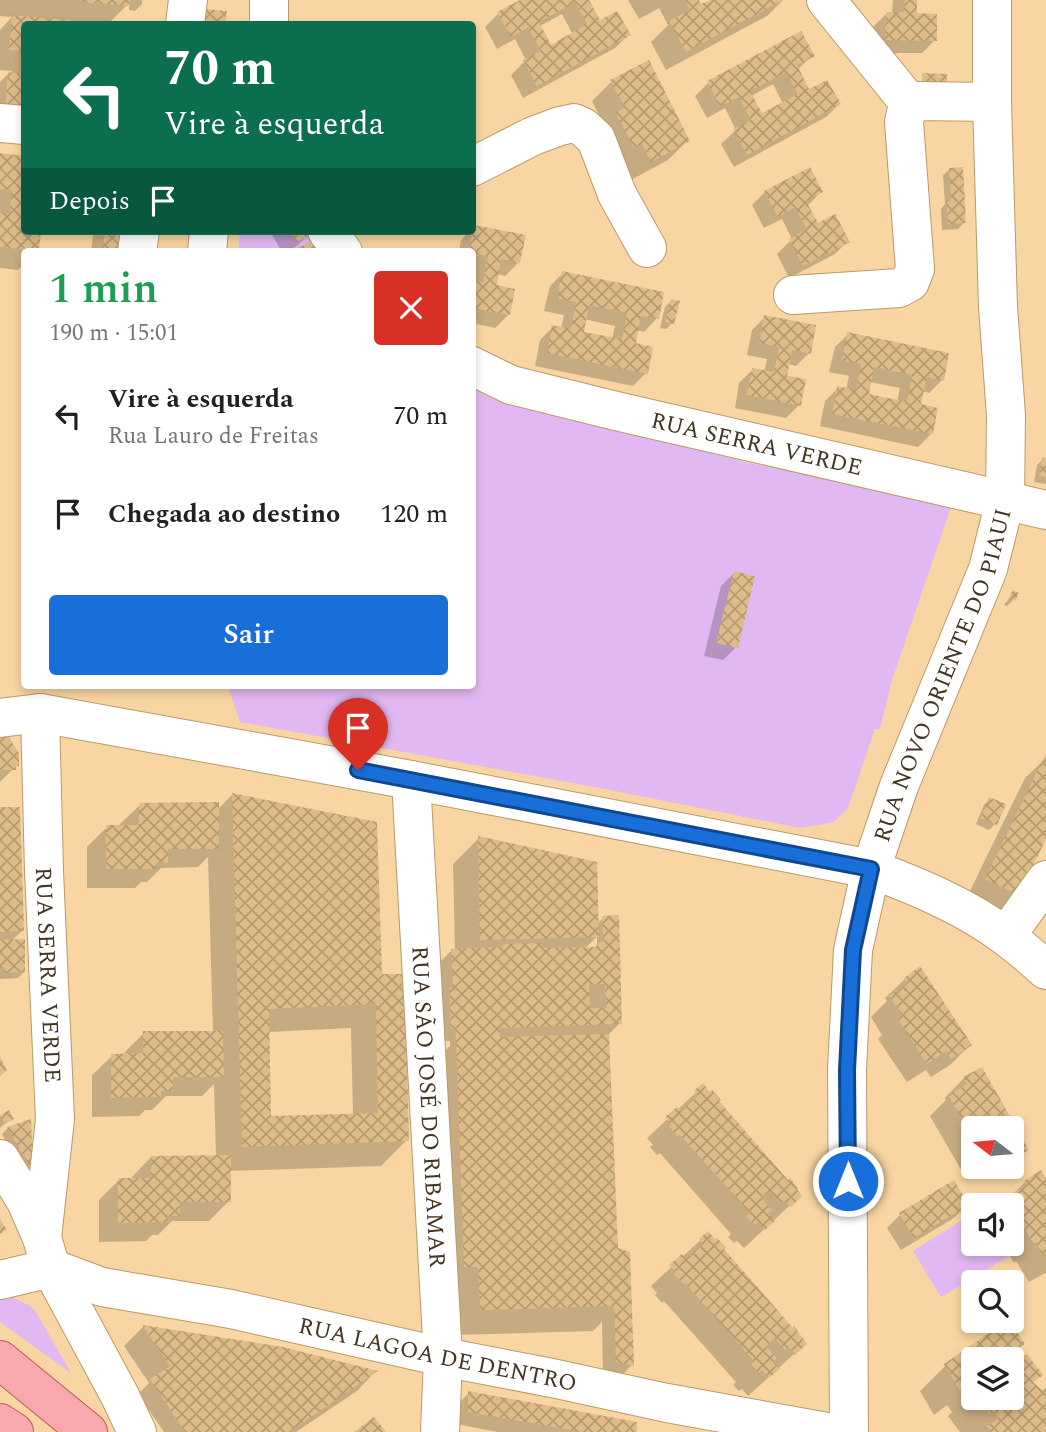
<!DOCTYPE html>
<html lang="pt">
<meta charset="utf-8">
<style>
body{margin:0;font-family:Spectral,serif;background:#f2f2f2;color:#202124;height:100vh;display:flex;flex-direction:column;font-size:26px;white-space:nowrap}
*{box-sizing:border-box;margin:0}
p{font-size:23px;color:#757577}
.icon{flex:none;width:38px;height:38px;fill:none;stroke:currentColor;stroke-width:2;stroke-linecap:round;stroke-linejoin:round}
.map{position:relative;flex:1;overflow:hidden}
.drawer{position:absolute;left:21px;top:248px;width:455px;height:441px;display:flex;flex-direction:column;background:#fff;border-radius:7px;box-shadow:0 4px 10px #0003}
.drawer>*{flex:none}
.hud{position:absolute;left:21px;top:21px;width:455px;height:214px;border-radius:7px;box-shadow:0 4px 10px #0003;background:#0b6e4f;color:#fff;overflow:hidden}
.needle{width:46px;rotate:286deg}
.controls{position:absolute;left:961px;top:1116px;display:grid;gap:14px}
.controls a{display:grid;place-items:center;width:63px;height:63px;border-radius:7px;background:#fff;box-shadow:0 4px 10px #0003;font-size:35px}
.pin{position:absolute;display:grid;place-items:center;width:60px;height:60px;color:#fff;margin:-72px -30px;border-radius:50% 50% 50% 0;rotate:-45deg;box-shadow:0 0 7px #0007}
.pin .icon{rotate:45deg}
.me{position:absolute;width:77px;margin:-38px;rotate:0deg;stroke-linejoin:round;filter:drop-shadow(0 0 5px #0008)}
.turn{display:flex;align-items:center;gap:24px;height:147px;padding:0 28px;font-size:32px}
.turn .icon{width:91px;height:91px;stroke-width:2.5}
.turn b{display:block;font-size:49px;line-height:60px}
.then{display:flex;align-items:center;height:66px;padding:0 28px;background:#0003;gap:14px;font-size:26px}
.round{display:grid;place-items:center;flex:none;width:74px;height:74px;border-radius:7px;background:#f2f2f2}
.overview{display:flex;align-items:center;justify-content:space-between;height:119px;padding:0 28px}
h1{font-size:42px;font-weight:600;line-height:52px;color:#1e9e55}
.action{display:flex;gap:14px;margin-top:auto;padding:14px 28px}
.action a{flex:1;height:80px;border-radius:7px;background:#196fd9;color:#fff;font-size:28px;font-weight:600;line-height:80px;text-align:center}
ul{padding:0;list-style:none}
li{display:flex;align-items:center;gap:21px;height:98px;padding:0 28px}
li div{flex:1}
li b{display:block;font-size:26px}
li em{font-style:normal}
.map>svg:first-child{display:block}
.green{fill:#e2b8f2}
.shadow{fill:#0003;fill-rule:evenodd}
.building{fill:url(#building-cross-hatch);fill-rule:evenodd}
.lines{fill:none;stroke-linecap:round;stroke-linejoin:round}
.minor-casing{stroke:#bb9a69;stroke-width:40}
.major-casing{stroke:#b85a5c;stroke-width:40}
.minor{stroke:#fff;stroke-width:38}
.major{stroke:#faa8b0;stroke-width:38}
.route-casing{stroke:#10488d;stroke-width:18}
.route{stroke:#196fd9;stroke-width:12}
.labels{text-anchor:middle;stroke-width:5;stroke-linejoin:round;paint-order:stroke}
.street-label{font-size:23px;fill:#433521;stroke:#fae5c6}
</style>
<div class="map">
<svg width="1046" height="1432" viewBox="0 0 1046 1432">
<defs>
<pattern id="building-cross-hatch" width="8" height="8" patternUnits="userSpaceOnUse" patternTransform="scale(1.75)"><rect width="8" height="8" fill="#debc8a"/><path d="M0 0l8 8M0 8l8-8" fill="none" stroke="#b69a70"/></pattern>
</defs>
<rect width="100%" height="100%" fill="#f8d5a2"/>
<path class="green" d="M240 231H317L329 252H238Z
M473 378 744 462 952 504 892 680 880 729H875L848 808 834 822 801 828 600 788 240 722 228 686H472Z
M973 1213V1244H1002L1009 1256 941 1297 913 1251Z
M7 1295 29 1305 36 1312 71 1373 0 1322V1297Z"/>
<path class="shadow" d="M0 0H142V4L135 11 129 10 130 2 108 24H24V130L0 128V82L8 74 12 75V71L0 70V30L12 17 0 16Z
M523 0H588L599 23 628 35 615 48 523 98 511 75 526 60 515 39 497 49 485 27 498 14ZM562 14 573 35 551 48 540 26Z
M628 0H697L701 7 713 0H783L767 16 666 70 651 42 668 25 659 8 639 19Z
M893 0H915V15L935 40 922 53H872L873 27 886 14H892Z
M813 55 797 70 809 92 839 104 826 117 734 167 721 144 736 130 725 108 707 118 695 96 708 83ZM773 84 783 104 761 115 751 96Z
M611 82 688 140 668 160 631 180 592 101Z
M0 155 24 157V211L23 216H24V231H39L37 250 35 252H24V263L18 270 0 268Z
M950 169 964 223 958 229 942 230 941 209 945 204 943 175Z
M765 192H821L807 206 817 226 848 241 835 254 789 278 777 254 792 239 782 219 764 228 752 205Z
M474 227 518 263 505 276 497 274 494 287 508 315 495 328 472 323V281L475 269 472 268V252H459L461 240 470 231H472Z
M97 231H124L121 252H91L93 235Z
M270 231H309L310 233 297 246 286 252H282Z
M563 273 657 318 644 332 637 330 634 344 646 373 633 386 535 366 540 340 553 327 561 329 564 315 544 311 550 286ZM584 319 615 326 612 339 582 333Z
M671 301 672 323 666 329 660 328 665 307Z
M765 317 809 353 796 366 788 364 785 377 799 405 786 418 735 408 739 383 752 370 764 372 767 359 747 355 752 330Z
M848 334 942 380 929 393 922 391 919 405 931 434 918 447 820 426 825 401 838 388 846 390 849 376 829 372 835 347ZM870 382 900 388 897 402 867 396Z
M1043 459 1046 460V484L1034 482 1037 465Z
M734 573 736 647 723 660 704 656 721 586Z
M1014 592 1013 600 1007 606 1004 605Z
M0 737 17 765 0 782Z
M1045 759H1046V835L1017 894 998 913 966 899 1025 778Z
M232 795 381 976 407 1140 381 1166 229 1171V1201L209 1221H172L158 1235H152L146 1241 99 1242V1200L119 1180H132V1177L151 1157H216L214 1084 202 1096H166L152 1110H145L139 1116 92 1117V1075L112 1056 125 1055V1052L144 1033H213L208 857 198 867 161 868 147 882H141L135 888H87V847L107 827H120V824L140 805 217 810ZM351 1028 353 1115 270 1118 268 1032Z
M990 799 995 824 989 830 976 824 984 805Z
M0 808 23 930 11 941 24 972 18 978 0 979Z
M479 838 597 924 603 918 620 1023 607 1036 616 1252 632 1365 619 1378 603 1375 602 1322 593 1331 455 1335 443 1053 450 1046V1041H439L432 970 452 950H455L453 864ZM597 937V945L593 949H584Z
M905 979 970 1045 950 1065 931 1077 926 1070 907 1082 878 1039 882 1035 871 1017 887 1001 885 998Z
M981 1069 1027 1150 1012 1165V1129H973V1167H1009L992 1178 987 1169 967 1180 930 1116 946 1100 945 1098 964 1078Z
M703 1086 800 1196 744 1248 737 1241 734 1243 728 1237 731 1234 660 1153 657 1155 650 1147 653 1145 647 1138Z
M1 1116 12 1118 0 1128V1117Z
M8 1128 31 1165 25 1172H23L2 1134Z
M953 1182 967 1205 954 1218 901 1250 887 1228 900 1215Z
M1025 1182H1046V1274L1045 1273 1029 1282 1016 1261 1014 1263 1003 1244H1012V1206H1001Z
M707 1234 805 1344 748 1396 742 1389 739 1391 733 1385 736 1382 664 1301 662 1303 655 1295 657 1293 651 1286Z
M143 1327 283 1348 375 1372 357 1391 296 1432H164L138 1394 149 1383 124 1346Z
M1023 1344 1014 1353 1019 1361 1041 1375 1032 1383 1041 1392 1046 1389V1432H960L948 1416 952 1412 947 1405 934 1415 920 1391 945 1366ZM973 1360H1012V1398H973Z
M469 1393 636 1432H498L456 1424V1406Z"/>
<path class="building" d="M81 0H130L129 6 81 2Z
M520 0H589L600 20 617 11 631 35 537 86 523 60 541 51 528 27 511 37 497 12ZM575 2 587 24 551 45 539 22Z
M685 0H699L701 4 710 0H783L686 52 669 21 690 10Z
M905 0H917V13L937 14V41L885 40 886 12H904Z
M206 9 227 11 225 24H204Z
M12 15 98 23V24H24V51L9 50Z
M801 31 815 56 797 65 809 89 827 80 841 104 747 155 733 129 751 120 739 97 720 106 707 81ZM786 72 798 94 762 113 750 91Z
M649 60 690 141 651 162 642 144 634 148 615 112 625 108 610 80Z
M8 72 24 74V110L5 108Z
M922 73 947 74 946 94H922Z
M0 153 24 156V231H41L39 251 0 247V213L10 214 12 190 0 189Z
M810 167 823 192 806 201 818 223 835 214 850 242 803 266 789 239 807 229 795 207 778 217 764 191Z
M963 167 966 223 948 224 946 201H951L949 168Z
M474 225 526 235 520 263 501 259 497 285 515 289 510 315 472 308V280L483 282 488 256 468 252Z
M105 231H125L123 252H102Z
M290 231H311L312 234 297 242Z
M313 240 321 252H298L296 249Z
M562 271 664 292 659 319 641 316 636 343 653 347 648 374 547 353 552 325 571 329 576 302 557 298ZM589 305 627 313 622 339 584 332Z
M671 299 680 301 674 324 665 322Z
M764 315 816 325 811 354 792 350 787 376 806 379 801 406 747 395 752 368 774 372 779 347 759 343Z
M847 332 949 353 944 381 927 377 921 404 938 408 933 434 832 414 837 386 856 390 861 364 842 360ZM874 367 912 375 907 402 869 394Z
M1042 457 1046 458V477L1039 476Z
M734 571 755 576 738 648 716 643Z
M1013 590 1019 593 1015 601 1009 598Z
M0 735 7 736 10 739 19 753V766H16V770H0Z
M1046 753V839L1019 895 985 879Z
M232 793 377 822 382 974H405L409 1141 242 1147ZM376 1004 378 1113 271 1116 269 1009Z
M989 797 1006 804 997 825 980 818Z
M219 802V849H168V863H156V869H106V825H139V803Z
M0 807H20L24 931 0 932Z
M478 836 597 862 599 937 480 940Z
M619 915 622 1024 500 1028V1037L609 1034 618 1248 630 1252 634 1366 616 1362 614 1306 480 1310 478 1267H464L456 1038 455 1029H451L450 988H453L451 949 503 947V944L541 943 542 948 598 947V942H603L602 916ZM589 984H605L606 1008H590Z
M25 939V972L5 973 4 967 0 968V940Z
M920 966 972 1045 951 1059 946 1051 927 1064 897 1018 902 1015 889 996 908 984 904 978Z
M143 1031H223L224 1077H173V1091H161V1097L111 1098V1054L143 1053Z
M0 1057 7 1070 0 1076Z
M982 1067 1029 1150 1012 1160V1129H973V1137L948 1095 967 1084 963 1077Z
M703 1083 710 1092 712 1090 721 1100 719 1101 788 1180 790 1178 798 1188 797 1189 802 1196 791 1207 784 1200 781 1203 770 1191 761 1198 772 1210 768 1213 775 1221 765 1230 758 1222 754 1225 746 1216 750 1213 680 1135 678 1137 669 1126 671 1124 665 1117 677 1107 681 1111 698 1096 694 1091Z
M9 1110 14 1119 5 1124 0 1115Z
M31 1119 33 1166 30 1167 7 1127Z
M231 1155V1202H180V1216H167V1222L118 1223V1178H151V1156Z
M1041 1170 1046 1178V1259L1036 1243 1034 1244 1018 1218 1020 1216 1008 1196 1026 1185 1024 1181Z
M954 1180 969 1205 914 1238 899 1213Z
M0 1219 7 1230 0 1234Z
M708 1231 715 1239 717 1238 726 1247 724 1249 793 1328 794 1326 807 1344 795 1355 789 1347 785 1350 775 1338 766 1346 777 1358 773 1361 780 1369 769 1378 762 1370 759 1373 751 1364 754 1361 685 1283 683 1285 674 1274 676 1272 669 1265 682 1254 686 1259 703 1244 699 1239Z
M1006 1321H1010L1025 1344 1014 1351 1020 1359 1027 1354 1043 1375 1033 1382 1042 1390 1046 1387V1432H991L987 1426 999 1418 994 1411 990 1414 979 1398H1012V1360H973V1381L960 1391 944 1364Z
M142 1325 283 1347 378 1371 289 1432H185L150 1379 170 1366Z
M468 1391 637 1422V1432H582L468 1412Z
M374 1417 386 1432H354Z"/>
<g class="lines">
<defs>
<g id="minor">
<path d="M269 0V24"/>
<path d="M826 0 910 104"/>
<path d="M185 24 188 0"/>
<path d="M0 123 24 125"/>
<path d="M472 167 533 136 560 126 574 123 583 127 596 139 617 194 647 248"/>
<path d="M327 231 343 252"/>
<path d="M137 252 140 231"/>
<path d="M207 252 209 231"/>
<path d="M793 295 899 288 910 282 915 269 904 122C906 112 907 105 916 101L992 102"/>
<path id="s1" d="M472 366 511 385 616 411 1046 510"/>
<path id="s2" d="M40 713 44 871 55 1119 42 1238"/>
<path d="M0 718 40 713 411 780 871 869C919 887 967 907 1008 938 1021 948 1034 959 1046 970"/>
<path id="s3" d="M411 780 443 1357 440 1432"/>
<path d="M1006 936 1046 880"/>
<path d="M0 1159 26 1201 42 1238 51 1268 120 1396 137 1432"/>
<path id="s4" d="M51 1268 102 1287 231 1309 443 1357 552 1378 667 1403 827 1432"/>
<path d="M0 1280 51 1268"/>
<path id="s5" d="M849 1432 847 1070 853 950 871 869 899 786 988 569 1005 501 1006 415 998 307 992 102V0"/>
</g>
<path id="major" d="M0 1360 88 1432
M0 1423 14 1432"/>
</defs>
<use href="#minor" class="minor-casing"/>
<use href="#major" class="major-casing"/>
<use href="#minor" class="minor"/>
<use href="#major" class="major"/>
</g>
<g class="lines">
<defs>
<path id="route" d="M358 770 871 869 853 950 847 1070 848 1181"/>
</defs>
<use href="#route" class="route-casing"/>
<use href="#route" class="route"/>
</g>
<g class="labels">
<g class="street-label">
<text dy="8" stroke="none"><textPath href="#s1" startOffset="296">RUA SERRA VERDE</textPath></text>
<text dy="8" stroke="none"><textPath href="#s5" startOffset="772">RUA NOVO ORIENTE DO PIAUI</textPath></text>
<text dy="8" stroke="none"><textPath href="#s2" startOffset="262">RUA SERRA VERDE</textPath></text>
<text dy="8" stroke="none"><textPath href="#s3" startOffset="327">RUA SÃO JOSÉ DO RIBAMAR</textPath></text>
<text dy="8" stroke="none"><textPath href="#s4" startOffset="397">RUA LAGOA DE DENTRO</textPath></text>
</g>
</g>
</svg>
<div class="controls">
<a><svg class="needle" viewBox="-14 -14 28 28"><path d="M0-13l5 13h-10z" fill="#e53935"/><path d="M0 13l5-13h-10z" fill="#757577"/></svg></a>
<a><svg class="icon" aria-label="sound" viewBox="0 0 24 24"><path d="M4 9h4l5-4v14l-5-4H4zM17 9q2 3 0 6"/></svg></a>
<a><svg class="icon" aria-label="search" viewBox="0 0 24 24"><circle cx="10" cy="10" r="6"/><path d="M15 15l6 6"/></svg></a>
<a><svg class="icon" aria-label="layers" viewBox="0 0 24 24"><path d="M12 4l9 5-9 5-9-5zM3 14l9 5 9-5"/></svg></a>
</div>
<div class="pin" style="left:358px;top:770px;background:#d93025"><svg class="icon" aria-label="arrive" viewBox="0 0 24 24"><path d="M6 21V4h12l-3 4 3 4H6"/></svg></div>
<svg class="me" style="left:848px;top:1181px" viewBox="-20 -20 40 40"><circle r="17" fill="#196fd9" stroke="#fff" stroke-width="3"/><path d="M0-11L8 9 0 5-8 9z" fill="#fff"/></svg>
<div class="hud">
<div class="turn"><svg class="icon" aria-label="left" viewBox="0 0 24 24"><path d="M17 20v-9H6M10 6l-5 5 5 5"/></svg><div><b>70 m</b>Vire à esquerda</div></div>
<div class="then">Depois<svg class="icon" aria-label="arrive" viewBox="0 0 24 24"><path d="M6 21V4h12l-3 4 3 4H6"/></svg></div>
</div>
<section class="drawer">
<div class="overview"><div><h1>1 min</h1><p>190 m · 15:01</p></div><a class="round" style="background:#d93025;color:#fff"><svg class="icon" aria-label="close" viewBox="0 0 24 24"><path d="M6 6l12 12M18 6L6 18"/></svg></a></div>
<ul>
<li><svg class="icon" aria-label="left" viewBox="0 0 24 24"><path d="M17 20v-9H6M10 6l-5 5 5 5"/></svg><div><b>Vire à esquerda</b><p>Rua Lauro de Freitas</p></div><em>70 m</em></li>
<li><svg class="icon" aria-label="arrive" viewBox="0 0 24 24"><path d="M6 21V4h12l-3 4 3 4H6"/></svg><div><b>Chegada ao destino</b></div><em>120 m</em></li>
</ul>
<div class="action"><a>Sair</a></div>
</section>
</div>
